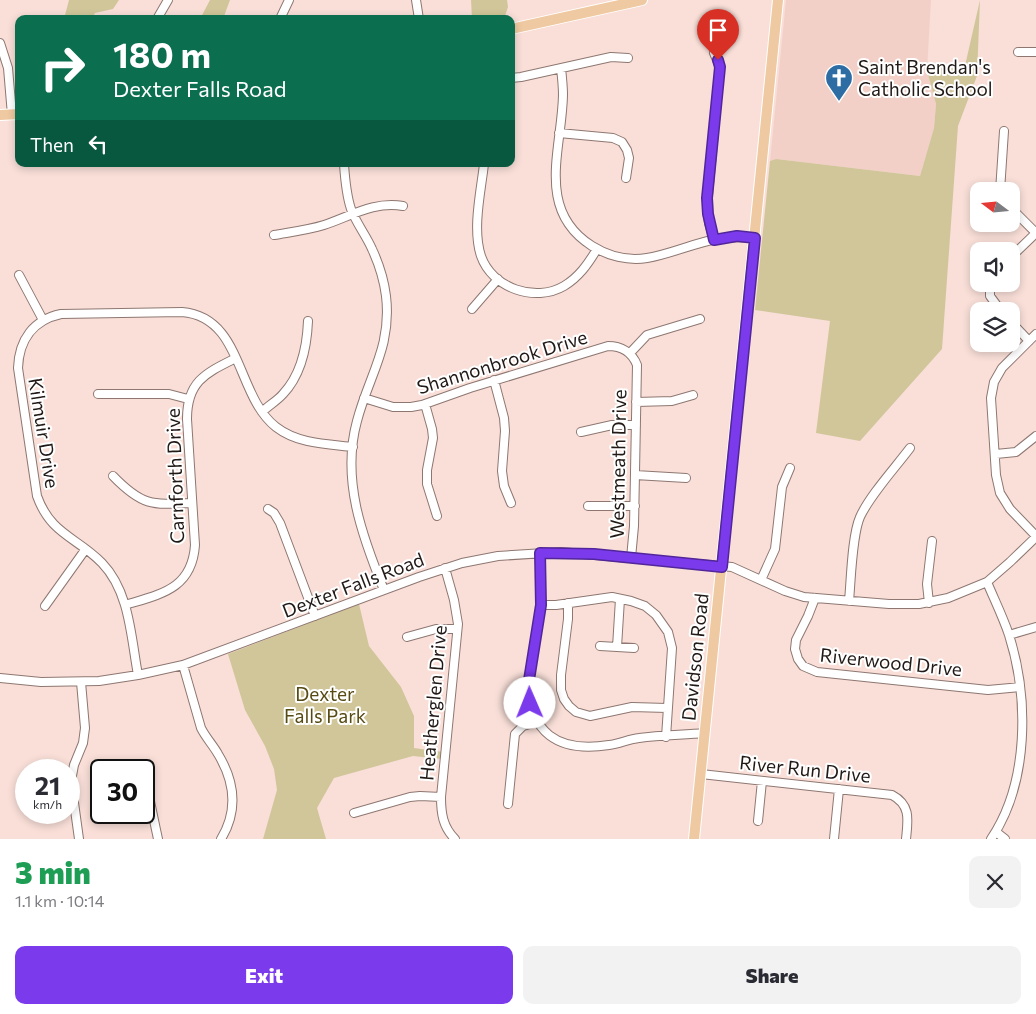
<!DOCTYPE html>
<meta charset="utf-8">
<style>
body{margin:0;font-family:Commissioner,sans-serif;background:#f2f2f3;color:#2b2b33;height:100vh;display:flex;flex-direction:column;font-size:19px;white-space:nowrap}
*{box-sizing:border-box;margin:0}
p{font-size:16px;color:#7c7c81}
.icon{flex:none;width:28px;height:28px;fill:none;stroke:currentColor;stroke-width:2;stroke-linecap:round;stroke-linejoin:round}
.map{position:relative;height:839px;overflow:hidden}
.side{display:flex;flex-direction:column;background:#fff;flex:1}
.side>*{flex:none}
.top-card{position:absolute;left:15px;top:15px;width:500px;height:152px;border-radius:10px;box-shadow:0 2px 8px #0003;background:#0b6e4f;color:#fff;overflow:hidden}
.needle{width:32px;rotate:286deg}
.buttons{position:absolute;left:970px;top:182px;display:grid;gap:10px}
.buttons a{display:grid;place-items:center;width:50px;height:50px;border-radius:10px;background:#fff;box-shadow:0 2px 8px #0003;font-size:25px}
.speed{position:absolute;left:15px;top:759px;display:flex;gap:10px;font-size:25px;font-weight:700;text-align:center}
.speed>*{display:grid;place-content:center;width:65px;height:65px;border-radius:50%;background:#fff;box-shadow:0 2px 8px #0003;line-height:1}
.speed small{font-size:12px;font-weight:400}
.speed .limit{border:2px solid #111;border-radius:8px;background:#fff;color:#111}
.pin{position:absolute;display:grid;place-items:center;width:42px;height:42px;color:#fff;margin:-51px -21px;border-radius:50% 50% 50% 0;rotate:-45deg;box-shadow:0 0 5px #0007}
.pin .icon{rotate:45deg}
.me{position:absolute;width:55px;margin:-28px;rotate:359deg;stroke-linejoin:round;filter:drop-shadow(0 0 4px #0008)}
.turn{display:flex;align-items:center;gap:18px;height:105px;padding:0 15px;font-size:22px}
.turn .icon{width:65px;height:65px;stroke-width:2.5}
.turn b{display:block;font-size:35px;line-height:42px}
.then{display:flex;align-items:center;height:48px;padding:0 15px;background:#0003;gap:10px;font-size:19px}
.round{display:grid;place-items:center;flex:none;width:52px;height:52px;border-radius:10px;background:#f2f2f3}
.headline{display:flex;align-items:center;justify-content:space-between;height:85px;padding:0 15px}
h1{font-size:30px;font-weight:800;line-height:38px;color:#1e9e55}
.cta{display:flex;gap:10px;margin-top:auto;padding:10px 15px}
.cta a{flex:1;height:58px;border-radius:10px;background:#7c3aed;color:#fff;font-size:20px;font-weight:800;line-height:58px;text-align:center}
.cta a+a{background:#f2f2f3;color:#2b2b33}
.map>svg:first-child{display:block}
.built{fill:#f2d0c7}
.green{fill:#d1c69a}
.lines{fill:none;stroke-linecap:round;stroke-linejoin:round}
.minor-casing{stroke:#8e7771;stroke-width:10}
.major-casing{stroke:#fff;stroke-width:12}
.minor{stroke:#fff;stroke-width:8}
.major{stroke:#efc9a1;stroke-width:10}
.route-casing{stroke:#51269a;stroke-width:12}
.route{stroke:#7c3aed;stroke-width:9}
.labels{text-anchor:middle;stroke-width:4;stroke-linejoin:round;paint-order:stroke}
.poi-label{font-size:19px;fill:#211916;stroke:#fff;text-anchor:start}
.street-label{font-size:19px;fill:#211916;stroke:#fff}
.park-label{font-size:19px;fill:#574a13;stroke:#fff}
</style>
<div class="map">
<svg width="1036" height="839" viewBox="0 0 1036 839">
<rect width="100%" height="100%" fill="#f9dfd8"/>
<path class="built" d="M786 0H931L927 71 936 104 934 128 920 176 776 159 770 161Z"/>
<path class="green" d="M69 0H119L113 9 95 13 92 19H64Z
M210 0H230L223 19H200Z
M471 0H507L508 7 504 19H472Z
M980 0 977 76 958 126 942 349 860 441 816 433 830 321 755 310 770 161 776 159 920 176 934 128 936 104 927 71 936 65 964 70Z
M359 604 369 646 401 687 414 716V748L443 752 442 759 413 756 334 778 317 808 326 839H263L277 790 274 769 265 746 245 710 228 654Z"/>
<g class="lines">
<defs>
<path id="minor" d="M416 0 419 19
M157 19 168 0
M280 19 289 0
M0 43 8 68 12 115
M1018 52H1036
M714 53 720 67 707 206 709 223 714 240
M561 68C562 77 563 86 563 95 562 149 535 210 592 246 608 256 628 261 647 258 671 254 694 243 717 239 730 236 743 237 755 238
M511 78 521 77 611 57 628 58
M559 133 613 138 622 142 627 150 629 158 626 178
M344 164C345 179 346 194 351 209 356 223 366 235 372 249 379 264 384 280 386 296 392 347 369 375 357 421 341 479 362 536 384 590
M484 164C481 191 472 229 481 256 492 288 535 303 564 286 579 277 588 264 597 249
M1000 191 1004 131
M1011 208 1036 233
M274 235C291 232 308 230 324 225 351 216 374 201 403 206
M1011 257 1036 233
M19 275 43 320
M990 284V296L1001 311
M472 309 498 279
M1011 322 1029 341
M1036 334 1002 368 994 382 991 398 996 475 1000 493 1010 509 1036 536
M630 353 647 335 700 319
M494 380 504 418 505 431 502 471 504 486 511 503
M98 394H169L188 399
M364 398 393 407H411L422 405 470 388 608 346C621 346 632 352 637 365L634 526 631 558
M636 402 672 401 693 395
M425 404 432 429 433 438 427 470V484L437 516
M262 412C269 405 277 401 283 394 301 375 307 346 308 321
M581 432 612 425H636
M996 454 1016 452 1036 436
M635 475 686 478
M113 476C142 506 152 505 191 503
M588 506H635
M268 509 274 513 280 523 315 616
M540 553 541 605 529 680C528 733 558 753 609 745 619 744 629 739 639 738 661 735 683 735 705 733
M445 568 454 600 458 624 441 797C441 814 443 827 455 839
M761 580 775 549 782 487 790 468
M987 582C994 599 1003 617 1009 635 1029 698 1029 783 991 839
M815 598 808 616 796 640 795 649 798 659 803 666 817 672 988 690 1020 687
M849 601C851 580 852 535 860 517 870 495 895 468 910 448
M568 603V619L561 675V690L564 699 569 706 576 712 590 716 632 707 667 708
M929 603 927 584 932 541
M125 605C161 594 192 589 195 545L187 419C187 381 206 373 236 358
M541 605H556L612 597 631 601 645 606 656 615 668 632 672 648 666 737
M45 606 85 550
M1009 635 1036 627
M407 637 436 629H457
M600 646 634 648
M617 647 620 599
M183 665 201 728C206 738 213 745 218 754 235 782 238 811 221 839
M138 675C131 638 130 592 102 563 77 537 51 535 37 496L18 368C19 340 33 320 61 314L182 312C243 317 236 396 276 427 298 444 327 444 353 447
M0 678 41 682 99 681 138 675 183 665 419 577 462 563 498 556 561 552 732 567 785 591 804 597 889 604H919L948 598 987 582 1010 562 1036 537
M701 774 892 795C911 805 908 820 906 839
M148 792 158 839
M508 804 515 734 523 726 537 722
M354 813 410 797 420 796 441 797
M758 821 762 781
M996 832 1005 839
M79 839 71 781 74 765 83 743 85 728 81 682
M834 839 839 789"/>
<path id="major" d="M511 29 642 0
M0 115 19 114
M694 839 778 0"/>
</defs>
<use href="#minor" class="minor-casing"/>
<use href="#major" class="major-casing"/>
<use href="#minor" class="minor"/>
<use href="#major" class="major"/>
</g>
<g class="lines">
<defs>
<path id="route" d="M530 703 529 680 541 605 540 553 594 554 722 567 755 238 737 236 714 240 708 214 707 198 720 67 718 60"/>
</defs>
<use href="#route" class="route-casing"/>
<use href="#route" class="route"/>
</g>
<defs>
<symbol id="church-pin" viewBox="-11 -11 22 30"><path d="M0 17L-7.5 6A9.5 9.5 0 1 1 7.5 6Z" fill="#2e6da4" stroke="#fff"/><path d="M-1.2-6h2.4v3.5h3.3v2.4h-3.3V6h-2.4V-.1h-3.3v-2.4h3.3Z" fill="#fff"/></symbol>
</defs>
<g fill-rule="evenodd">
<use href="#church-pin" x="823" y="62" width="32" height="43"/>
</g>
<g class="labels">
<g class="poi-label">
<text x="858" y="74">Saint Brendan's<tspan x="858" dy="22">Catholic School</tspan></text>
</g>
<g class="street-label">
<text transform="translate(502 362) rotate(-17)" y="7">Shannonbrook Drive</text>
<text transform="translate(44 433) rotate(81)" y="7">Kilmuir Drive</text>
<text transform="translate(618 464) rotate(-89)" y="7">Westmeath Drive</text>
<text transform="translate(175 476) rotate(-92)" y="7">Carnforth Drive</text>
<text transform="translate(353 585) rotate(-21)" y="7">Dexter Falls Road</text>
<text transform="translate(695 657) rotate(-84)" y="7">Davidson Road</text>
<text transform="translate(891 662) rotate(6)" y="7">Riverwood Drive</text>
<text transform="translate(433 703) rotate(-85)" y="7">Heatherglen Drive</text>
<text transform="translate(805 769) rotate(6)" y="7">River Run Drive</text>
</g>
<g class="park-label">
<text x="325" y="701">Dexter<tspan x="325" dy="22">Falls Park</tspan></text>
</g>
</g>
</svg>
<div class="buttons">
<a><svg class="needle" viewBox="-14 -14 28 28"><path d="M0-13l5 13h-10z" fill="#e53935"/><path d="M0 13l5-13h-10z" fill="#7c7c81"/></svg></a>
<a><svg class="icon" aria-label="sound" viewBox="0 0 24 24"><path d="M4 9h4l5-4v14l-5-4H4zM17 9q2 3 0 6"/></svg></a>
<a><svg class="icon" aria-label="layers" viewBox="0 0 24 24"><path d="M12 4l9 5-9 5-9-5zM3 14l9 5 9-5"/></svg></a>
</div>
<div class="speed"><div>21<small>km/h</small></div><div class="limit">30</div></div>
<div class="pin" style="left:718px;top:60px;background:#d93025"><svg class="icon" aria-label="arrive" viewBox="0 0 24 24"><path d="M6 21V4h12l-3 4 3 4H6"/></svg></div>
<svg class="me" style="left:530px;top:703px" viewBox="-20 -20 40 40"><circle r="19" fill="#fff"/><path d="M0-13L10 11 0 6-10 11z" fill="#7c3aed"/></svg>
<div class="top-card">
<div class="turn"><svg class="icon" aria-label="right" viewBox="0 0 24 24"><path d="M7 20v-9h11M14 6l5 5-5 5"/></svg><div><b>180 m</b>Dexter Falls Road</div></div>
<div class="then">Then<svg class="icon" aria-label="left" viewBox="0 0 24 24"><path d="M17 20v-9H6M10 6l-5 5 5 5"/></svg></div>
</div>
</div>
<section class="side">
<div class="headline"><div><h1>3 min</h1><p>1.1 km · 10:14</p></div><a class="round"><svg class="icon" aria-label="close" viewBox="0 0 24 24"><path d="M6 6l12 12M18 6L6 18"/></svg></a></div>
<div class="cta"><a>Exit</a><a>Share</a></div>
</section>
